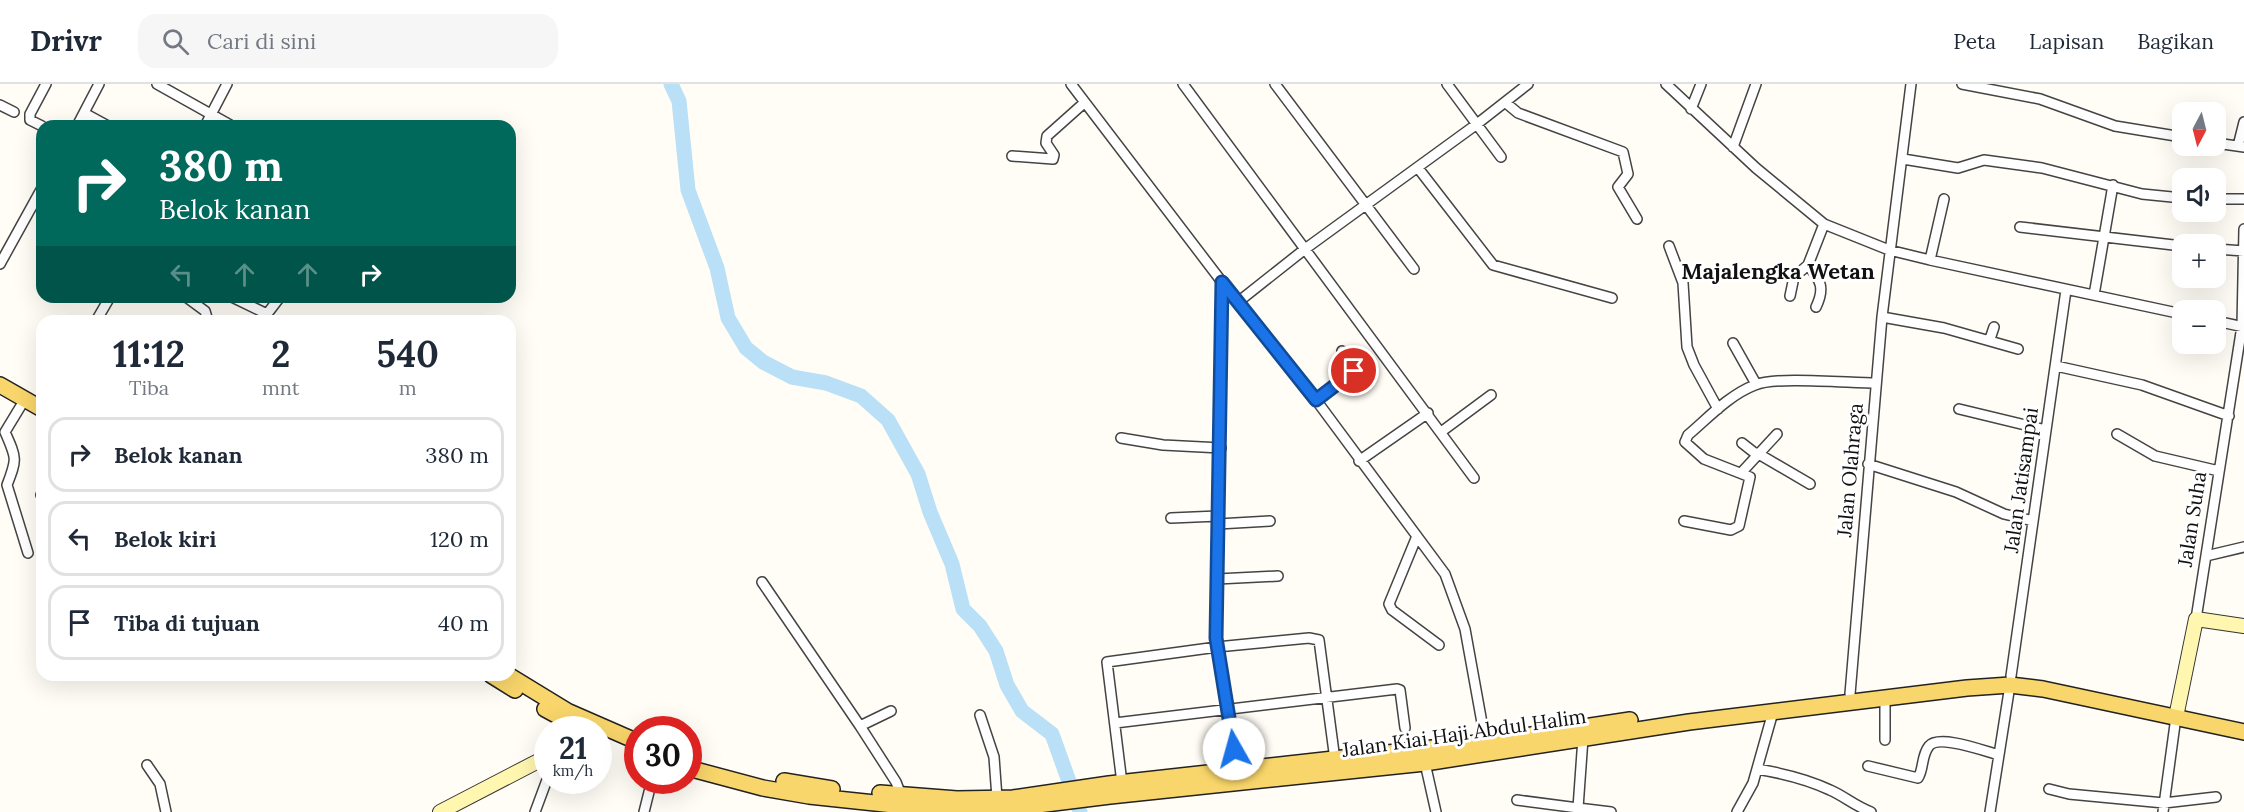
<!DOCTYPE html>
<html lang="id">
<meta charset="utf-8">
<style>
body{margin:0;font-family:Lora,serif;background:#f6f6f7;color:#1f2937;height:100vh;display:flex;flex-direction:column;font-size:22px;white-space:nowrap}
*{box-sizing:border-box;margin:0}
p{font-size:20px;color:#747a83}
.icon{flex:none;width:33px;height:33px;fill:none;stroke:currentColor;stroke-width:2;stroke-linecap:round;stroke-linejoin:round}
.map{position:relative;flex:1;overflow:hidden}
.drawer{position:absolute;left:36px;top:231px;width:480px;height:366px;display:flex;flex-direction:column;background:#fff;border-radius:18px;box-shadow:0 6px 24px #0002}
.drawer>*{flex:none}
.banner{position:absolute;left:36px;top:36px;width:480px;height:183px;border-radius:18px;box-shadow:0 6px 24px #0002;background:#00695c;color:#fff;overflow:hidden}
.needle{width:39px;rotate:187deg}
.tools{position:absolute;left:2172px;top:18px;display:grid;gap:12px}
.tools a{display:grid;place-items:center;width:54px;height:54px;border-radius:12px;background:#fff;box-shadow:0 6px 24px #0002;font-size:30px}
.speed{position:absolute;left:534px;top:632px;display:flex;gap:12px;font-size:30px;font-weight:700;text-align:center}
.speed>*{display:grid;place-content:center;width:78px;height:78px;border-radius:50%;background:#fff;box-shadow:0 6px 24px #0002;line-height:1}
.speed small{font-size:15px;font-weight:400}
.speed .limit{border:9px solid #d22;background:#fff;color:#111}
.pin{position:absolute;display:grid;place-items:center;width:51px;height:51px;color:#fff;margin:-26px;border:3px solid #fff;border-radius:50%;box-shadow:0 2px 6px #0007}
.me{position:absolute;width:66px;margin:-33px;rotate:353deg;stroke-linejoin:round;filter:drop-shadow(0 0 4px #0008)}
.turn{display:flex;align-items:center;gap:21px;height:126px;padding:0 24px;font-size:27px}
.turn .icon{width:78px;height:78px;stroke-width:2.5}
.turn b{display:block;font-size:42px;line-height:51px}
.lanes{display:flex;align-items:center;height:57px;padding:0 24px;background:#0003;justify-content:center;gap:30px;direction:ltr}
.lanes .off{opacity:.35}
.eta{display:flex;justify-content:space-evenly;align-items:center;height:102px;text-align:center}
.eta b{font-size:36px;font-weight:800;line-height:42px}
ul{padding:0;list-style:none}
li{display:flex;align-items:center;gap:18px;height:75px;margin:0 12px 9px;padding:0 12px;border:3px solid #e0e1e3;border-radius:18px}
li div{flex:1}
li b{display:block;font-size:22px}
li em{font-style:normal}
header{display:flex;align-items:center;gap:36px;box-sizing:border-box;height:84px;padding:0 30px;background:#fff;border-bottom:2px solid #e0e1e3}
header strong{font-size:28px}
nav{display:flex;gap:33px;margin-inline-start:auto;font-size:21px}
.search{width:420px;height:54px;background:#f6f6f7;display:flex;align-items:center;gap:15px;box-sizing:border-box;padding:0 21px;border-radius:18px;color:#747a83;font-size:22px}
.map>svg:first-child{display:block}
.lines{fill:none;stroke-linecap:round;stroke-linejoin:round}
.river{stroke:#b9e0f7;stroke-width:15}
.street-casing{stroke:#444;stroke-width:12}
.secondary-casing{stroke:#333;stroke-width:16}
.primary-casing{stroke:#222;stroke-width:18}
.street{stroke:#fff;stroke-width:9}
.secondary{stroke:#fff6b0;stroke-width:14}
.primary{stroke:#f9d66b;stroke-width:15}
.route-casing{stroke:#114b97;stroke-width:15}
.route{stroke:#1a73e8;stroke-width:10}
.labels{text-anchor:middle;stroke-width:6;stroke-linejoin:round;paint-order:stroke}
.street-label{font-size:20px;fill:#111;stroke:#fff}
.quarter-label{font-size:22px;font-weight:bold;fill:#111;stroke:#fff}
</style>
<header>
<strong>Drivr</strong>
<div class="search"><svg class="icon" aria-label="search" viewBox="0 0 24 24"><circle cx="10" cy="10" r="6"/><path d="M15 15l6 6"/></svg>Cari di sini</div>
<nav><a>Peta</a><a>Lapisan</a><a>Bagikan</a></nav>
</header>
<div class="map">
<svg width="2244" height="728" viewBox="0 0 2244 728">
<rect width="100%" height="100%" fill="#fffdf5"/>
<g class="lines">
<path class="river" d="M671 0 679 17 688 106 717 184 728 234 746 264 763 278 792 293 826 299 861 312 888 336 918 390 930 428 952 480 963 525 980 542 996 567 1007 601 1022 627 1052 650 1080 728"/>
<defs>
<path id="street" d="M157 0 232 42
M1071 0 1222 198 1316 316 1445 490 1465 545 1486 661
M1183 0 1474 394
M1275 0 1414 185
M1447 0 1501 73
M1666 0 1756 84 1824 140 1889 166 1930 176 2182 230
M1962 0 2040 15 2115 42 2182 53
M1506 19 1518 29 1623 68 1628 90 1618 103 1637 135
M0 21 14 28
M1691 25 1701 0
M84 29 108 42
M42 42 30 36V30L46 0
M77 42 99 0
M205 42 227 0
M2216 59 2244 63
M2238 62 2244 38
M1733 63 1756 0
M1012 72 1053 75 1054 71 1046 59 1047 52 1084 19
M1903 75 1958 84 1984 76 2042 84 2142 110 2182 114
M1418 84 1493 181 1612 214
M2216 115H2244
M2020 143 2182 162
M1669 162 1683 199 1687 263 1694 281 1718 325
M2216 165 2244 167
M1930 176 1944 115
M0 180 42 104
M1222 198 1216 554 1236 685
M2094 211 2113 101
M1790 212 1794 193 1808 181
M186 213 205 227 208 237
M232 213 267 230 280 213
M1238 218 1305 165 1477 40 1528 0
M1816 223C1825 204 1821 197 1808 181L1824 140
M1882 233 1944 244 2018 265
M96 237 110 213
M2216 237 2244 243
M1990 255 1994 243
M1733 259 1756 300
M2056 282 2142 301 2229 332
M25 315 5 348C17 375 17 375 7 401L28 469
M1316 316 1354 287 1342 267
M1959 325 2046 346
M1441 348 1491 311
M2117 350 2155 372 2219 387
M1121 354 1163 361 1221 364
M1742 359 1756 370
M1757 369 1810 400
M1359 377 1428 329
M1868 380 1956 408 2004 430 2033 437
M1741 389 1777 350
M41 411 42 409
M1171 434 1218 432
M1684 437 1731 446 1739 442 1750 393 1704 375 1685 358 1688 351C1708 334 1729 311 1755 301 1776 292 1849 299 1876 299
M1218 440 1270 437
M1417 452 1389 520 1392 526 1439 561
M2206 472 2244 463
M1217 495 1278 492
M762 498 860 642
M2196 535 2242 242 2244 145
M2011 592 2066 206
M1850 610 1882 233 1911 0
M1885 615V656
M891 627 860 642 896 698 901 711
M980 631 994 673 997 714
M1115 639 1397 605 1400 606 1405 644
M1583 654 1578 724 1611 728
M1425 679 1436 728
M147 681 160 700 166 728
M1868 682 1918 694C1924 685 1921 672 1929 662 1939 650 1984 667 1999 671
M1757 685C1781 689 1807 695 1830 706 1844 712 1855 722 1871 728
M1122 699 1107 578 1217 563 1309 554 1319 556 1335 676
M2049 705 2069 710 2164 719 2216 713
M1517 716 1578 724V728
M535 728 548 693
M644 728 652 696
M1737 728 1753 699 1773 628
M1990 728 2010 601
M2163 728 2176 633"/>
<path id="secondary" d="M2176 633 2196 535 2244 542
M440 728 548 672"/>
<path id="primary" d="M0 301 42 325
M491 591 515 606
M508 591 567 627 638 658
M545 625 582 645
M688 684 763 704 809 712 912 723 958 725 1022 723 1110 712 1425 679 1689 638 1967 604 2010 601 2043 605 2244 648
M784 697 832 705
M880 709 957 715 1013 714 1109 700 1486 658 1630 636"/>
</defs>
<use href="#street" class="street-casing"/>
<use href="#secondary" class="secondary-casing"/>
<use href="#primary" class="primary-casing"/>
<use href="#street" class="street"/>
<use href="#secondary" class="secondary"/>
<use href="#primary" class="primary"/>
</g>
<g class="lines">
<defs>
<path id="route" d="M1234 665 1216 554 1222 198 1316 316 1354 287"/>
</defs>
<use href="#route" class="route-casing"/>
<use href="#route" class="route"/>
</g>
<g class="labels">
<g class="street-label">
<text transform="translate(1850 386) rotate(-85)" y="7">Jalan Olahraga</text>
<text transform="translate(2021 396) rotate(-82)" y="7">Jalan Jatisampai</text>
<text transform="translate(2192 435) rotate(-81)" y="7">Jalan Suha</text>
<text transform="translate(1464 649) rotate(-8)" y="7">Jalan Kiai Haji Abdul Halim</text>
</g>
<g class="quarter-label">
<text x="1778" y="195">Majalengka Wetan</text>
</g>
</g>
</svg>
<div class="tools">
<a><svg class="needle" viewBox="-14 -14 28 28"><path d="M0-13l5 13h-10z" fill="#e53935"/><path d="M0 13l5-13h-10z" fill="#747a83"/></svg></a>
<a><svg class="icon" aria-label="sound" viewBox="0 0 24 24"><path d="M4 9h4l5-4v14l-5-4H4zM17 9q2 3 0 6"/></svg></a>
<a>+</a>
<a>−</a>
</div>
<div class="speed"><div>21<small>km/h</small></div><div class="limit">30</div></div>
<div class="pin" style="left:1354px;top:287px;background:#d93025"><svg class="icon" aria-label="arrive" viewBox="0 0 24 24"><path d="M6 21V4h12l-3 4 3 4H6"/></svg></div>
<svg class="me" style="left:1234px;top:665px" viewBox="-20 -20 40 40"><circle r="19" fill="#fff"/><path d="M0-13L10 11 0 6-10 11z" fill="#1a73e8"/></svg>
<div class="banner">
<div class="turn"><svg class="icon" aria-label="right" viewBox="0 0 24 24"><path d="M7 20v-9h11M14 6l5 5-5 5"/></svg><div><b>380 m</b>Belok kanan</div></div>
<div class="lanes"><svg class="icon off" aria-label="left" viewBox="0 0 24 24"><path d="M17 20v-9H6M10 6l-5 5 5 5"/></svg><svg class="icon off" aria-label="ahead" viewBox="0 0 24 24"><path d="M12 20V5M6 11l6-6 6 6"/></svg><svg class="icon off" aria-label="ahead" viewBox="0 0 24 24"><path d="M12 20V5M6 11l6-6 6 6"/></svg><svg class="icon" aria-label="right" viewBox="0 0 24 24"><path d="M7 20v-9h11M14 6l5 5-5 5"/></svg></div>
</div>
<section class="drawer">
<div class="eta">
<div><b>11:12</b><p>Tiba</p></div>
<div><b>2</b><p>mnt</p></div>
<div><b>540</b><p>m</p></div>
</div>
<ul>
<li><svg class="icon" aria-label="right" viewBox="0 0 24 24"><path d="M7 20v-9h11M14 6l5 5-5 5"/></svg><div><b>Belok kanan</b></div><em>380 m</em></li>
<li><svg class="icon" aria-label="left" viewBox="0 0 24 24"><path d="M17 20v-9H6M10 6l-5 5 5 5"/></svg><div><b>Belok kiri</b></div><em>120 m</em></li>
<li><svg class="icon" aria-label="arrive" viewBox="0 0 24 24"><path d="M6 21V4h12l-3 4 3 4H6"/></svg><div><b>Tiba di tujuan</b></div><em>40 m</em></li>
</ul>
</section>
</div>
